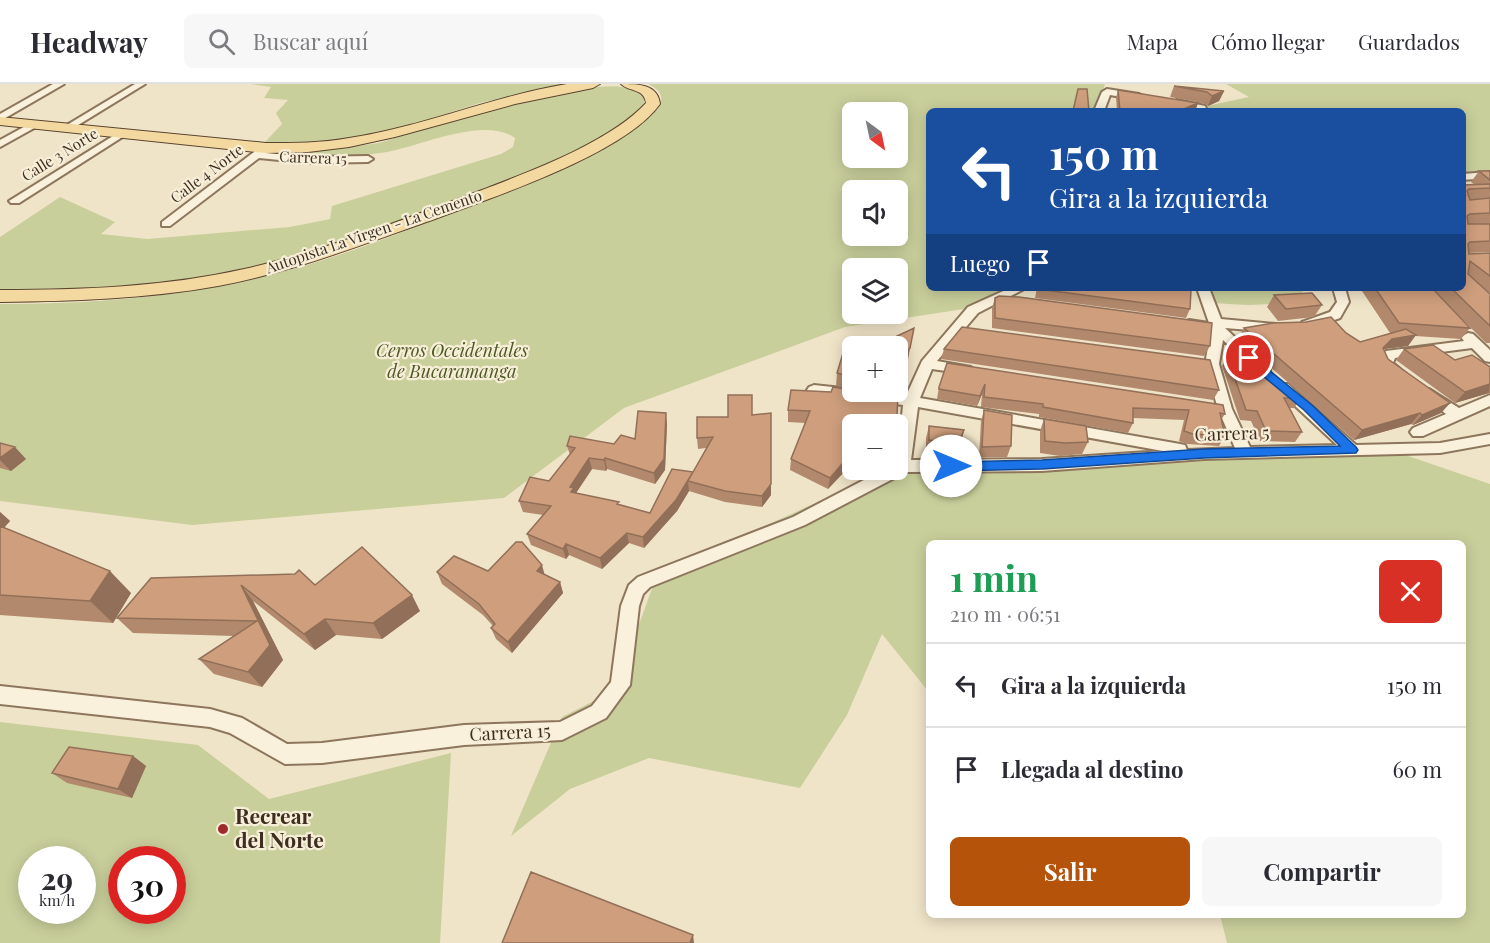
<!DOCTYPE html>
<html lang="es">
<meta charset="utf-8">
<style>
body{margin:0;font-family:"Playfair Display",serif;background:#f7f7f7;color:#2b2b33;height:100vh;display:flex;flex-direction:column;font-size:22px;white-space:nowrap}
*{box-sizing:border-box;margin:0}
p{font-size:20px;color:#7c7c81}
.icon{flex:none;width:33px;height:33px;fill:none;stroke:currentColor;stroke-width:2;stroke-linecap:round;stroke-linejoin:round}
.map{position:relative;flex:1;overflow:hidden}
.sheet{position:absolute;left:926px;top:456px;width:540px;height:378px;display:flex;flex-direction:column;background:#fff;border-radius:9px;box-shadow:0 3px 15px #0003}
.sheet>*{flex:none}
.hud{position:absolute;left:926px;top:24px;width:540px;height:183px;border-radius:9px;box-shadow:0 3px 15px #0003;background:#1a4fa0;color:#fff;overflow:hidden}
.needle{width:39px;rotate:147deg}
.tools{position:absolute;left:842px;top:18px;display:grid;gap:12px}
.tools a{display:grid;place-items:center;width:66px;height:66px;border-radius:9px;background:#fff;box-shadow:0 3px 15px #0003;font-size:30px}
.speed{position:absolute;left:18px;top:762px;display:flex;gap:12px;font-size:30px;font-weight:700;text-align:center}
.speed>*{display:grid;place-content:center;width:78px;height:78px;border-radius:50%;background:#fff;box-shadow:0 3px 15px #0003;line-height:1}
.speed small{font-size:15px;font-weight:400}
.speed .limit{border:9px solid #d22;background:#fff;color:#111}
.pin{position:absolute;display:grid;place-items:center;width:51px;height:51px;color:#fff;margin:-26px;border:3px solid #fff;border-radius:50%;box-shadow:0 2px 6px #0007}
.me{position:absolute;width:66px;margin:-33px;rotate:90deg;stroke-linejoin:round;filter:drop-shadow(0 0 4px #0008)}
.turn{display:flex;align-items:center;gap:21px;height:126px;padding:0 24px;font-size:27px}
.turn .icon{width:78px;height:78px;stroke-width:2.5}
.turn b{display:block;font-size:42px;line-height:51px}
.then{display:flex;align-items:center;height:57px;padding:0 24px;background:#0003;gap:12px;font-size:22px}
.round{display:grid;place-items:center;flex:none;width:63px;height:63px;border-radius:9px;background:#f7f7f7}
.headline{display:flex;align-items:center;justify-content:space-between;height:102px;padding:0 24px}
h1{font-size:36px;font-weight:700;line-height:45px;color:#1e9e55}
.button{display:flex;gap:12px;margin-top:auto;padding:12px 24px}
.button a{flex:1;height:69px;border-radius:9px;background:#b45309;color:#fff;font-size:24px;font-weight:700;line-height:69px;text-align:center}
.button a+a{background:#f7f7f7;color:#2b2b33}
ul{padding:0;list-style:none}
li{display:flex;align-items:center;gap:18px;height:84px;padding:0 24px;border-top:2px solid #e1e1e2}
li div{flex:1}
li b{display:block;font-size:22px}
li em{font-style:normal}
header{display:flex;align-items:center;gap:36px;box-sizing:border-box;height:84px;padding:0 30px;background:#fff;border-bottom:2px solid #e1e1e2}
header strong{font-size:28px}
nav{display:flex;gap:33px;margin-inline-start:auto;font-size:21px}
.search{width:420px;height:54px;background:#f7f7f7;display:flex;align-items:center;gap:15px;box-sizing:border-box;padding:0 21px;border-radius:9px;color:#7c7c81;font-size:22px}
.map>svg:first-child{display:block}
.green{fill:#c9cf9b;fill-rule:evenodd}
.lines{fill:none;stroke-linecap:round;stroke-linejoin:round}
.street-casing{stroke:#8d765c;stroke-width:4}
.primary-casing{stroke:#5b4430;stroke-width:2}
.street{fill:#faf1dc;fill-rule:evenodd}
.primary{fill:#f3d9a0;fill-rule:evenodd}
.wall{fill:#b2896c}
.shaded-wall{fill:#916f58}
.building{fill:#cf9f7d;stroke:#916f58;stroke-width:1.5}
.route{fill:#1a73e8;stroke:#114b97;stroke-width:1.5}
.poi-dot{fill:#9e2a2b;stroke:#f7eed8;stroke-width:2}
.labels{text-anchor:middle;stroke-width:4.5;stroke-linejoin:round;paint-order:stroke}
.far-street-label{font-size:15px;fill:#3d2e20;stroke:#f7eed8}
.park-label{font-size:18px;font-style:italic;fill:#4d5a26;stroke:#f7eed8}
.street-label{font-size:18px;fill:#3d2e20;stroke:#f7eed8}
.near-poi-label{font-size:21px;font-weight:bold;fill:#3d2e20;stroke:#f7eed8;text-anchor:start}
</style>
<header>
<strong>Headway</strong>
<div class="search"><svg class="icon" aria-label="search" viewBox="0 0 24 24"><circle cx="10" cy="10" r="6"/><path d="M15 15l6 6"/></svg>Buscar aquí</div>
<nav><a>Mapa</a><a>Cómo llegar</a><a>Guardados</a></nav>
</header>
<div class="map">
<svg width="1490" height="859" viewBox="0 0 1490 859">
<rect width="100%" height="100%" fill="#f0e4c8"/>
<path class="green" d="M250 0H570L480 19 389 48 342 57 300 60 265 58 282 40 276 29 288 16 264 14 271 3Z
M648 0H1105L1096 27H928V204H1013L971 224 845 243 624 324 504 414 192 441 0 417V220C103 220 200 211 300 183 360 166 418 142 475 119 512 105 548 90 583 73 595 67 609 62 620 54 635 43 685 17 648 0ZM852 28H897V74H852ZM852 106H897V152H852ZM852 184H897V230H852Z
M1226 0H1490V91L1463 93 1462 27H1204V24L1207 22 1249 13Z
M596 3C614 2 630 0 644 14V20C607 59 530 87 480 106 404 135 328 169 249 187 169 205 82 208 0 205V153L60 113 115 138 101 150 147 155 290 143 330 135 332 122 501 70 513 63 515 54C484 32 421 62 387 68 359 73 332 72 304 69L379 59 491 24Z
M1207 204H1307C1284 226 1244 221 1214 219Z
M1379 362 1490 400V859H1227L1220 831H1462V459H928V607L882 550 847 631 800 704 649 674 570 705 511 752 562 633 615 606 657 491 888 386H897V382L903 379 994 389 1100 379Z
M0 638 198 661 269 715 451 669 440 859H0ZM32 776H82V826H32ZM122 776H172V826H122Z"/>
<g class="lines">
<defs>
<path id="street" d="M53 0H64L0 37V30Z
M135 0H145L70 46 62 44Z
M1107 5 1139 10 1144 13 1139 16 1110 11 1104 27H1094L1102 8Z
M1177 16 1205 22 1207 27 1174 21 1172 19Z
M33 38 38 41 36 43 0 63V56Z
M121 47 124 48V52L19 119H11L9 117Z
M262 62 271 64 266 69 310 73 368 72 373 75 368 78 310 79 259 74 170 142H162V138Z
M1490 88V94L1462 96V90Z
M1010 204H1026L978 229 937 277 971 283 973 286 971 289 966 290 932 285 920 314 1180 360 1185 361 1187 366 1235 364 1218 325 1205 280 1211 247 1189 244 1182 240 1189 236 1209 239 1197 204H1209L1221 235 1276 240 1283 244 1276 248 1225 244 1270 286 1263 290 1258 289 1223 256 1219 280 1232 325 1250 363 1337 361 1278 306 1276 303 1278 300H1288L1356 361 1440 359 1490 350V360L1440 369 1204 375 1042 387 906 388 805 441 650 503 643 510 639 522 630 601 606 634 562 656 464 661 322 679 285 680 230 649 210 643 0 620V602L210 625 242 634 287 660 322 659 464 641 560 638 592 622 611 598 621 522 629 501 638 493 793 433 883 386H897L903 321 877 318 870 313 877 308 906 312 922 277 968 223ZM918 323 1163 367 1042 375 911 376Z
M1333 204H1345L1349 218 1340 234 1312 244H1302L1300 241 1302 238 1330 228 1337 218Z
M1468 249 1473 250 1490 266V278L1485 277 1472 264 1395 274 1393 279 1405 289 1398 294 1382 284 1378 275 1386 267 1464 257 1461 253Z
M814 301 851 305 858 310 851 315 809 309 807 306 809 303Z
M1429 305 1459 324 1490 311V322L1423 352H1413L1410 348 1413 344 1446 330 1424 313 1422 310 1424 307Z"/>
<path id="primary" d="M567 0H600L593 4 515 20 395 53 349 63 308 68 266 69 0 41V33L266 59C294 59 321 59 349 54 423 43 493 12 567 0Z
M621 0C638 0 658 0 660 20 625 70 493 113 435 135 364 160 293 188 218 202 146 215 73 217 0 218V206C82 206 164 203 244 185 325 167 404 135 482 106 531 87 610 58 646 19 644 4 629 8 621 0Z"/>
</defs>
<use href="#street" class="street-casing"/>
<use href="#primary" class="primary-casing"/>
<use href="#street" class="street"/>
<use href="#primary" class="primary"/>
</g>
<path class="wall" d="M1174 2 1224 7 1219 17 1208 22 1202 19 1170 13Z
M1118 6 1198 19 1195 27H1117L1116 14Z
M1479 87H1490V168L1469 169V170L1490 169V209L1483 204 1490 210V259H1486L1451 224 1470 244 1461 255 1415 252 1408 262 1384 265 1388 275 1450 319 1441 329 1413 341 1411 340 1354 356 1238 255 1244 244 1346 249 1360 258 1390 249 1360 204H1462V101H1475L1471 98Z
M1037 204H1177L1190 225 1186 234 1035 214Z
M1274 211 1322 221 1314 233 1278 237 1267 223Z
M995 214 1210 262 1204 272 992 244V224Z
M944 265 1219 306 1213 316 941 275Z
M1404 265 1490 283V310L1489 309 1455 319 1396 276Z
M852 268V305L836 302 837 289Z
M1227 272 1301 314 1294 324H1290L1302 348 1295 358 1260 357 1251 337 1240 336 1222 282Z
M947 279 1225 330 1221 336 1225 352 1219 362 1187 360 1179 357 1184 336 1133 334V339L1128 349 1039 333V330L981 323 982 310 977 322 937 315 939 303Z
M831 308 852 340 847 385 828 405 790 386 791 375 805 339 788 338V326Z
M876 308H896V309Z
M984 326 1011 362 1007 373H979L981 337Z
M752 331 771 411 762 423 725 418 689 407 677 427 644 464 629 459 602 485 569 471 566 475 531 461 527 450 543 431 523 428 519 417 549 397 570 371 567 362 614 360 635 355 667 340 665 386 655 400 607 385 606 387 592 385 576 409 650 429 693 388 706 364 698 365 697 354 728 333Z
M1044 335 1088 358 1082 370 1060 372 1040 369V347Z
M929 342 964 346 961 358 955 372 926 369V354Z
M0 359 26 375 11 387 0 384Z
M0 428 10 437 4 444 131 509 113 539 0 531Z
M437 488 545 490 560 498 563 509 512 569 496 555 491 544 493 542 483 531 442 500Z
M151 494 315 501 420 527 382 555 336 551 315 566 253 517 283 576 262 603 214 590 199 575 234 552 133 549 117 534Z
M133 672 146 682 132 714 67 699 52 689Z"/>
<path class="shaded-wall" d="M1224 7 1219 17 1208 22 1212 12Z
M1198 19 1195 27H1179Z
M1416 251 1408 262 1384 265 1376 275 1383 264 1392 255Z
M910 264 908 276 897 285V275Z
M985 300 982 310 977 322 980 312Z
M1490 300 1489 309 1455 319 1465 308Z
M1450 319 1441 329 1413 341 1422 331Z
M666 329 667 340 665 386 655 400 654 389Z
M1420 329 1411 340 1354 356 1362 346Z
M964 346 961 358 955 372 958 360Z
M852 354 847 385 828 405 830 394Z
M15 363 26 375 11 387 0 376V374Z
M589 374 592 385 576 409 571 408 570 403Z
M605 374 607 385 606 387 604 376Z
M688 397 689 407 677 427 644 464 643 453Z
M771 400V411L762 423V412Z
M0 428 10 437 0 448Z
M627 449 629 459 602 485 600 474Z
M566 460 569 471 566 475 563 465Z
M542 481 545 492 537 487Z
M110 487 131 509 113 539 90 517Z
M560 498 563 509 512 569 508 558Z
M241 501 253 517 283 576 262 603 248 588 270 561Z
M412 511 420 527 382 555 373 539Z
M325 535 336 551 315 566 304 550Z
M133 672 146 682 132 714 118 705Z
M693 851 694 859H690Z"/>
<path class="building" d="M1174 2 1224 7 1212 12 1207 8Z
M1078 5H1087L1089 27H1073Z
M1118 6 1198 19 1179 27H1120Z
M1479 87H1490V96Z
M1490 100V104L1469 105 1467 107 1470 116 1490 114V129L1470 130 1467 132 1468 140H1490V157L1470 158 1468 160 1469 170 1490 169V192L1470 177 1468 190 1490 210V242L1451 204H1462V111H1465L1462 109V101Z
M1038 204H1177L1191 206 1190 225 1038 205Z
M1375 204H1432L1470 244 1399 239Z
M1312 209 1322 221 1286 225 1274 211Z
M999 212 1019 213 1212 239 1210 262 995 234V214Z
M1331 233 1346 249 1360 258 1406 245 1416 251 1392 255 1383 264 1388 275 1450 319 1422 331 1420 329 1362 346 1244 244 1273 239 1306 238Z
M962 243 1210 276 1219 306 944 265Z
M914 244 910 264 897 275V262H876Z
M1433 261 1455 276 1472 271 1490 283V300L1465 308 1404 265Z
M844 266 852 268V293L837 289Z
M1227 272H1253L1301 314H1284L1302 348 1266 347 1257 327 1246 326Z
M947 279 1223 321 1225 330 1220 329 1225 352 1193 350 1184 347 1189 326 1133 324V339L1043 323V320L984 313 985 300 980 312 939 305V303Z
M897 286H898V297H897Z
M833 303 852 306V308H870L898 311 897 331 895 340H852V354L848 373 830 394 791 375 810 327 788 326 791 306 831 308Z
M728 311H752V331L771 329V400L762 412 725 407 688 397 693 388 676 416 643 453 627 449 600 474 566 460 563 465 527 450 551 422 519 417 530 393 549 397 575 364 567 362 570 352 614 360 621 351 635 355 638 327 666 329 664 375 654 389 605 374 604 376 589 374 570 403 574 404 571 408 619 418 617 420 650 429 672 385 693 388 713 353 697 354V333H728Z
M984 326 1012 331 1011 362 982 363Z
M1044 335 1086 342 1088 358 1065 359 1045 357Z
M929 342 964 346 958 360 929 356Z
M0 359 15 363 0 374Z
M0 442 110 487 90 517 0 511Z
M516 458H522L542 481 537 487 560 498 508 558 491 544 495 540 479 520 437 488 454 472 488 487Z
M362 463 412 511 373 539 325 535 304 550 241 501 270 561 248 588 199 575 257 537 117 534 151 494 295 490 299 486 315 501Z
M69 663 133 672 118 705 52 689Z
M531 788 693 851 690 859H502Z"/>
<path class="route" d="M1249 270 1312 321 1356 363 1358 366 1356 369 1204 374 1042 385 951 387 944 382 951 378 1042 376 1204 365 1340 362 1304 326 1245 277V272Z"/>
<circle class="poi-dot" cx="223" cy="745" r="6"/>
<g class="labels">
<g class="far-street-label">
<text transform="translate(60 71) rotate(-32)" y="5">Calle 3 Norte</text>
<text transform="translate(313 74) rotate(2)" y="5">Carrera 15</text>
<text transform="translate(207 90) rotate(-37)" y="5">Calle 4 Norte</text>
<text transform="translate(374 148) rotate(-19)" y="5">Autopista La Virgen - La Cemento</text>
</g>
<g class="park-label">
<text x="452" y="273">Cerros Occidentales<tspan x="452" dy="21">de Bucaramanga</tspan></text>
</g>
<g class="street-label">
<text transform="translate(1232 350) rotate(-2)" y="6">Carrera 5</text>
<text transform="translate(510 649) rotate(-3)" y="6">Carrera 15</text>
</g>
<g class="near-poi-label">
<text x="235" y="740">Recrear<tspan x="235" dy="24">del Norte</tspan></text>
</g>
</g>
</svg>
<div class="tools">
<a><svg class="needle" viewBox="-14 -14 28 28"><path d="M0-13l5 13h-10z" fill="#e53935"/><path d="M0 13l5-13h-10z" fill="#7c7c81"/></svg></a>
<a><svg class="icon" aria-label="sound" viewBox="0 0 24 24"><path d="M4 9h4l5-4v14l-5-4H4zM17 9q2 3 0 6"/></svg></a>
<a><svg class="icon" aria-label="layers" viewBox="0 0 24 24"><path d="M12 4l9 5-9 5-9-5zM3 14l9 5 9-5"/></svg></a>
<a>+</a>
<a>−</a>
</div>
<div class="speed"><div>29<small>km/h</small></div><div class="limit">30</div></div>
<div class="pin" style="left:1249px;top:274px;background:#d93025"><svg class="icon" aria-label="arrive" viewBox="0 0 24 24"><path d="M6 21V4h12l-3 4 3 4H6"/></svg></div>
<svg class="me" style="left:951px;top:382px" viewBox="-20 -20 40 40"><circle r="19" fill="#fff"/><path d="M0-13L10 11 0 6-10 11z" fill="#1a73e8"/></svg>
<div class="hud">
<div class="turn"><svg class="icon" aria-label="left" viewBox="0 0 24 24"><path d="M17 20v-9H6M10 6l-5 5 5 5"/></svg><div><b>150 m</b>Gira a la izquierda</div></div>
<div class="then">Luego<svg class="icon" aria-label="arrive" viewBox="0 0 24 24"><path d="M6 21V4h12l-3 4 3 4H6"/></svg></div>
</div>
<section class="sheet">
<div class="headline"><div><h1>1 min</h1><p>210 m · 06:51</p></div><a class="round" style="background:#d93025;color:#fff"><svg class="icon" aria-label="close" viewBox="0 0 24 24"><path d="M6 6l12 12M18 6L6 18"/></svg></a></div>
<ul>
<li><svg class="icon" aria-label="left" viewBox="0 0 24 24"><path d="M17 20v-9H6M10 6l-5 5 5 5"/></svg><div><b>Gira a la izquierda</b></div><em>150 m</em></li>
<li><svg class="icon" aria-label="arrive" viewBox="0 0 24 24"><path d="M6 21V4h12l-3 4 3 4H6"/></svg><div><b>Llegada al destino</b></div><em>60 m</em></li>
</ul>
<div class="button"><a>Salir</a><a>Compartir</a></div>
</section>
</div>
